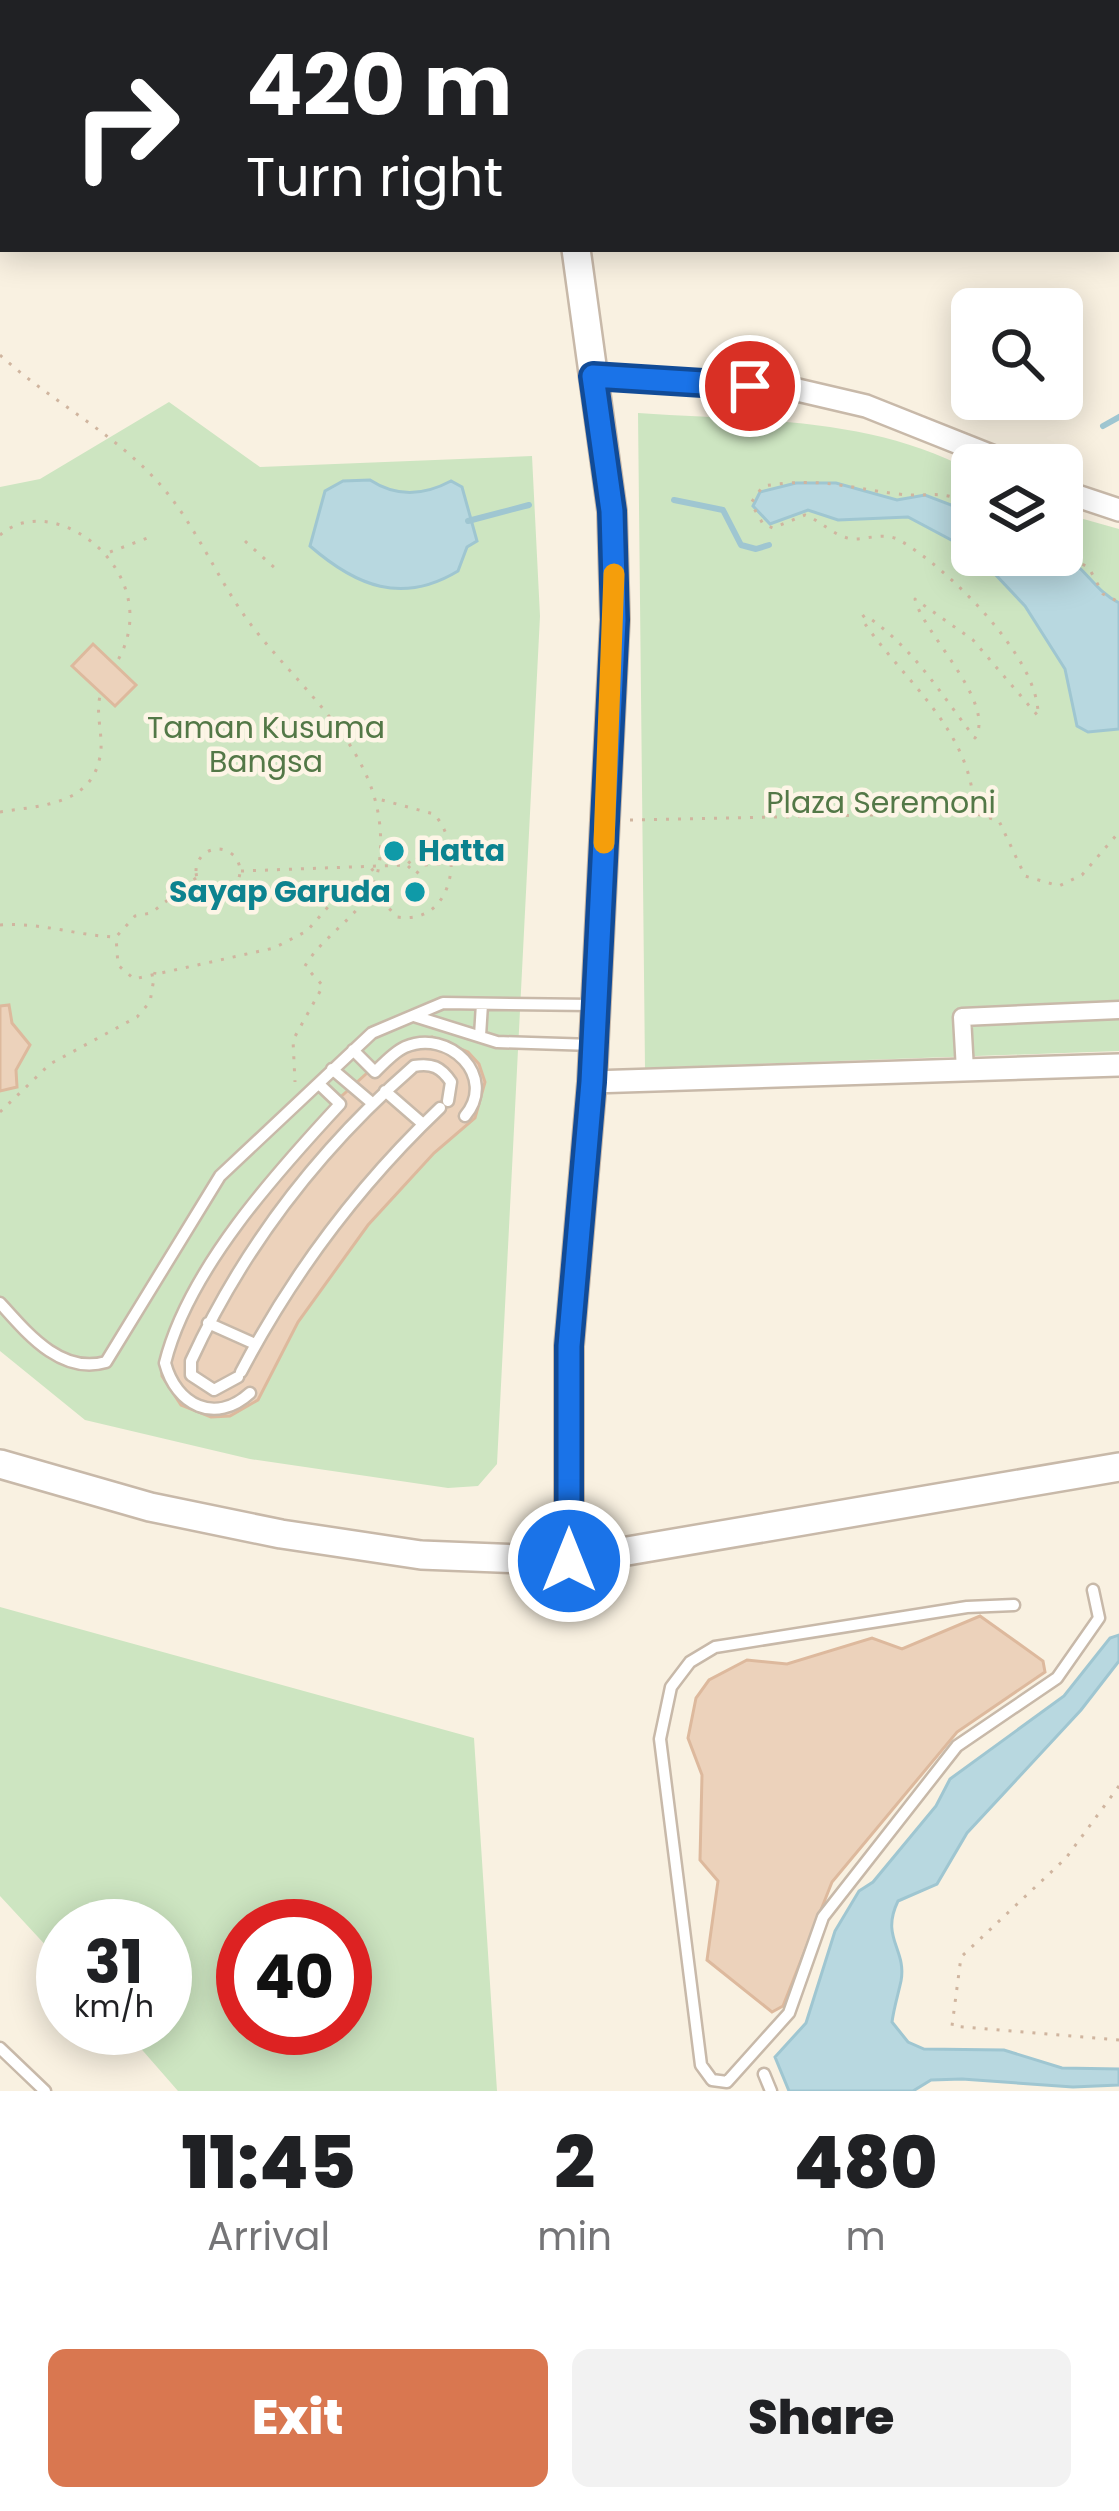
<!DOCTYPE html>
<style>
body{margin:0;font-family:Poppins,sans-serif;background:#f2f2f2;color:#202124;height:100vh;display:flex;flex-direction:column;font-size:45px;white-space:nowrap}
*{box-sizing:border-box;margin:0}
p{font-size:39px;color:#757577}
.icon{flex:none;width:66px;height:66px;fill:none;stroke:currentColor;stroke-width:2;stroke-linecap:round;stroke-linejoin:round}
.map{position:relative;height:2091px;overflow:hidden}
.sheet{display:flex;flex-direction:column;background:#fff;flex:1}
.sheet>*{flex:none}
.top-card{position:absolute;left:0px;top:0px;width:1119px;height:252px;box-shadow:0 6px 30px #0003;background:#202124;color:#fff;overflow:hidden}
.fabs{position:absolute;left:951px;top:288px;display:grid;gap:24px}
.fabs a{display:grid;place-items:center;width:132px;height:132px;border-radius:18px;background:#fff;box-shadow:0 6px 30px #0003;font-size:60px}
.speed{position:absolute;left:36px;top:1899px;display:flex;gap:24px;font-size:60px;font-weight:700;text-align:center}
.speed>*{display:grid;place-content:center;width:156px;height:156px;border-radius:50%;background:#fff;box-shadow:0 6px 30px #0003;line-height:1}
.speed small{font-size:30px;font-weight:400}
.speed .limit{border:18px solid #d22;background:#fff;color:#111}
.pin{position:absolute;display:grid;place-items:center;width:102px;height:102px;color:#fff;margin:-51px;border:6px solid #fff;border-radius:50%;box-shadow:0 3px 12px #0007}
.me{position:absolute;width:132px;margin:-66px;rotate:0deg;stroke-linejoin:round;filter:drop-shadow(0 0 9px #0008)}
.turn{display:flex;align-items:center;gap:42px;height:252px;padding:0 48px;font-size:54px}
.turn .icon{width:156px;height:156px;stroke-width:2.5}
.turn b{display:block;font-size:84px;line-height:102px}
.eta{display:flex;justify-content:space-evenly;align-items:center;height:204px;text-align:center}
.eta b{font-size:72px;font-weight:800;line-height:84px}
.button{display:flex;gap:24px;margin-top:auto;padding:24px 48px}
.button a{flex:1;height:138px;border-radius:18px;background:#d97750;color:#fff;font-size:48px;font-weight:800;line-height:138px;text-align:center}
.button a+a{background:#f2f2f2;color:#202124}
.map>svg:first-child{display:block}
.green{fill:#cde5c1;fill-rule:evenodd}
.water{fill:#b8d8e0;stroke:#9fc6d1;stroke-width:3}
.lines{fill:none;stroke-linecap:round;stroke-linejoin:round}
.stream{stroke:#9fc6d1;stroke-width:6}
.building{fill:#ecd2bb;stroke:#ddb99d;stroke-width:3}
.service-casing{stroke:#c8b9a9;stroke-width:15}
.pedestrian-casing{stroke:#c8b9a9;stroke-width:21}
.minor-casing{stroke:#c8b9a9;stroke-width:26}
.tertiary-casing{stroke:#c8b9a9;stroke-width:32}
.path{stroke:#d0b59f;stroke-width:3;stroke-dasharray:3 9;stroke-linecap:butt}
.service{stroke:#fff;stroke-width:10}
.pedestrian{stroke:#fff;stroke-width:16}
.minor{stroke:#fff;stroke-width:21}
.tertiary{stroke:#fff;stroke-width:27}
.route-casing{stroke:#114b97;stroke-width:30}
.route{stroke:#1a73e8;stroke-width:21}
.slow{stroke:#f59e0b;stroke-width:21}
.culture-dot{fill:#0f9aa8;stroke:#fdf5e6;stroke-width:4.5}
.labels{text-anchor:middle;stroke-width:9;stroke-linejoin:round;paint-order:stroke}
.park-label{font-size:30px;fill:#537847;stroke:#fdf5e6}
.culture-label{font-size:30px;font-weight:bold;fill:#0d838f;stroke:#fdf5e6;text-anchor:start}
</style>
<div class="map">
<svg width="1119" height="2091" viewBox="0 0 1119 2091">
<rect width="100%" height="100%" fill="#f9f1e1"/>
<path class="green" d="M169 402 260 467 532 456 540 616 497 1464 478 1486 448 1488 250 1459 85 1420 0 1351V487L40 479Z
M638 413C752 421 870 416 972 471V555H1062V513L1119 529V1051L645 1068Z
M0 1607 474 1738 497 2091H178L123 2028H165V1926H63V1964L0 1896ZM243 1926H345V2028H243Z"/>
<path class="water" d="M370 480C396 497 423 496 451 481L462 487 477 541 467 547 458 571C402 605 356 586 310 546L325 491 343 481Z
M796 483H836L897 500 925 495 972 513V551L908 517 838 520 808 510 770 524 753 506 760 492Z
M1062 554C1087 569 1095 591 1119 603V729L1088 732 1077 726 1065 669 1025 606 977 555Z
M1119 1635V1661L1081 1710 967 1833 937 1884 898 1901C880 1938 907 1949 901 1981 898 1995 894 2007 892 2022L908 2042 924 2049 1004 2050 1062 2068 1119 2069V2085L1073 2087 962 2079 931 2080 913 2091H789L775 2057 806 2023 835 1931 859 1891 873 1882 936 1806 950 1779 1064 1696 1110 1638Z"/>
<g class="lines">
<path class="stream" d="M1103 426 1119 417
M674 500 723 510 741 545 756 549 769 545
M468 521 529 505"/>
</g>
<path class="building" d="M93 644 136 685 115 706 72 666Z
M9 1005 12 1023 30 1045 16 1070 17 1087 0 1091V1006Z
M432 1037 468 1052 479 1064 485 1082 475 1118 434 1153 368 1225 298 1322 258 1400 230 1416 211 1417 181 1405 162 1376 161 1359 199 1277 334 1103 398 1045Z
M980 1616 1043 1661 1045 1672 957 1732 832 1882 783 2006 772 2012 707 1960 718 1881 700 1860 702 1775 688 1738 696 1698 709 1680 747 1660 787 1664 872 1638 902 1649Z"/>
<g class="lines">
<defs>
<path id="service" d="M414 1016 497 1042 593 1045
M480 1036 482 1004
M353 1050 375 1072C384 1063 394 1052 405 1047 449 1028 498 1077 465 1116
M332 1069 372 1103
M385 1091 423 1124
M0 1303C27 1333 61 1375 106 1362L220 1176 372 1033 443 1003 591 1005
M208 1323 255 1344
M241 1372C294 1271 358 1186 440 1108
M238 1377 214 1390 191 1375V1361C243 1248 320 1148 414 1066 432 1063 441 1067 451 1082L448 1101
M250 1393C215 1425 176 1405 165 1363 188 1270 276 1173 340 1104L319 1084
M1014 1605 967 1607 715 1647 690 1662 671 1687 660 1739 701 2065 712 2080 727 2082 789 2013 823 1917 957 1746 1057 1678 1099 1618 1093 1590
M0 2048 45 2091
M764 2074 771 2091"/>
<path id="pedestrian" d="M965 1070 962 1017 1119 1010"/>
<path id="minor" d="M593 376 789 388 866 406 1014 465
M1062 491 1119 510
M592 1082 1119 1065"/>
<path id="tertiary" d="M542 0V3
M0 1464 150 1507 281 1534 421 1555 569 1561 1119 1467
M569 1561V1346L592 1082 615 619 612 511 576 249"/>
</defs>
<use href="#service" class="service-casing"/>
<use href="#pedestrian" class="pedestrian-casing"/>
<use href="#minor" class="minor-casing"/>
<use href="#tertiary" class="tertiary-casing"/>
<path class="path" d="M0 355C49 400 111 431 156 480 194 521 214 573 246 618 303 696 394 756 379 865 373 911 325 931 305 966L323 986 293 1040 295 1082
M972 505C939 488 931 498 898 494 841 487 823 477 763 486L751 503 763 524 773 528 805 515C822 521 835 538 854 539 869 539 885 532 899 540 946 566 1040 658 1038 716L973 640 915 599C922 632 997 703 975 738 939 692 915 649 865 615L861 618C902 680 974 731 974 813
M0 535C56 486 171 577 115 665
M245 541 278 571
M110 552 150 537
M1062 552 1089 568 1103 594 1119 602
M0 812C44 805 96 805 101 749 102 730 95 710 101 693
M630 820 974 813 999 821 1025 876 1059 886 1082 875 1119 832
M196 871a22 22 0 1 1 44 0a22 22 0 1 1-44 0Z
M408 866 416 874 424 865 451 864
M241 871 407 865 415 856 424 865
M196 878 151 913 135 916 116 937 118 965 134 979 274 948 307 931 335 899 377 866
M373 891 397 917C455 926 465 848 434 814L378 799
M0 925C40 922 74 935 114 937
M0 1112 50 1064 137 1017 150 1002 155 972
M1119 1786 1066 1858 961 1957 952 2026 1119 2040"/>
<use href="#service" class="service"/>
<use href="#pedestrian" class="pedestrian"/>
<use href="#minor" class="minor"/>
<use href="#tertiary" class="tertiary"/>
</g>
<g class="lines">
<defs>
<path id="route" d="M569 1561V1346L592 1082 615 620 612 511 593 376 750 386"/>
</defs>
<use href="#route" class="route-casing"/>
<use href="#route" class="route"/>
<path class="slow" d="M604 843 614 574"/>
</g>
<g class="culture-dot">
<circle cx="394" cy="851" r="12"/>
<circle cx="415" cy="892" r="12"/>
</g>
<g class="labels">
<g class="park-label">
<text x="266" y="738">Taman Kusuma<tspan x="266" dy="34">Bangsa</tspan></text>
<text x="881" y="813">Plaza Seremoni</text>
</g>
<g class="culture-label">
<text x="418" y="861">Hatta</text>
<text x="391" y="902" text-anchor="end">Sayap Garuda</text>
</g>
</g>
</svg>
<div class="fabs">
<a><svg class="icon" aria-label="search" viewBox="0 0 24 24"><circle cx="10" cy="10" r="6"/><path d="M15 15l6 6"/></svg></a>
<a><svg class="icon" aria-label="layers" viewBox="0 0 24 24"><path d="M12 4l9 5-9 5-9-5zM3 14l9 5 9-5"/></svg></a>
</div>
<div class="speed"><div>31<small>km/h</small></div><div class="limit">40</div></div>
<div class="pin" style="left:750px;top:386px;background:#d93025"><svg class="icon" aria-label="arrive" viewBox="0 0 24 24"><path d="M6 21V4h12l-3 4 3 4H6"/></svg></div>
<svg class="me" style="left:569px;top:1561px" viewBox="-20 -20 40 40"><circle r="17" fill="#1a73e8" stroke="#fff" stroke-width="3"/><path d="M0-11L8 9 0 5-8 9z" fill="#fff"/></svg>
<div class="top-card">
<div class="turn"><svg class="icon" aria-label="right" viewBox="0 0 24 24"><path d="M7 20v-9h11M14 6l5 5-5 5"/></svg><div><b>420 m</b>Turn right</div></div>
</div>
</div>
<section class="sheet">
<div class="eta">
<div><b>11:45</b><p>Arrival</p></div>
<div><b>2</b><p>min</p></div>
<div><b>480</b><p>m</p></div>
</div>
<div class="button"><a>Exit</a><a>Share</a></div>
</section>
